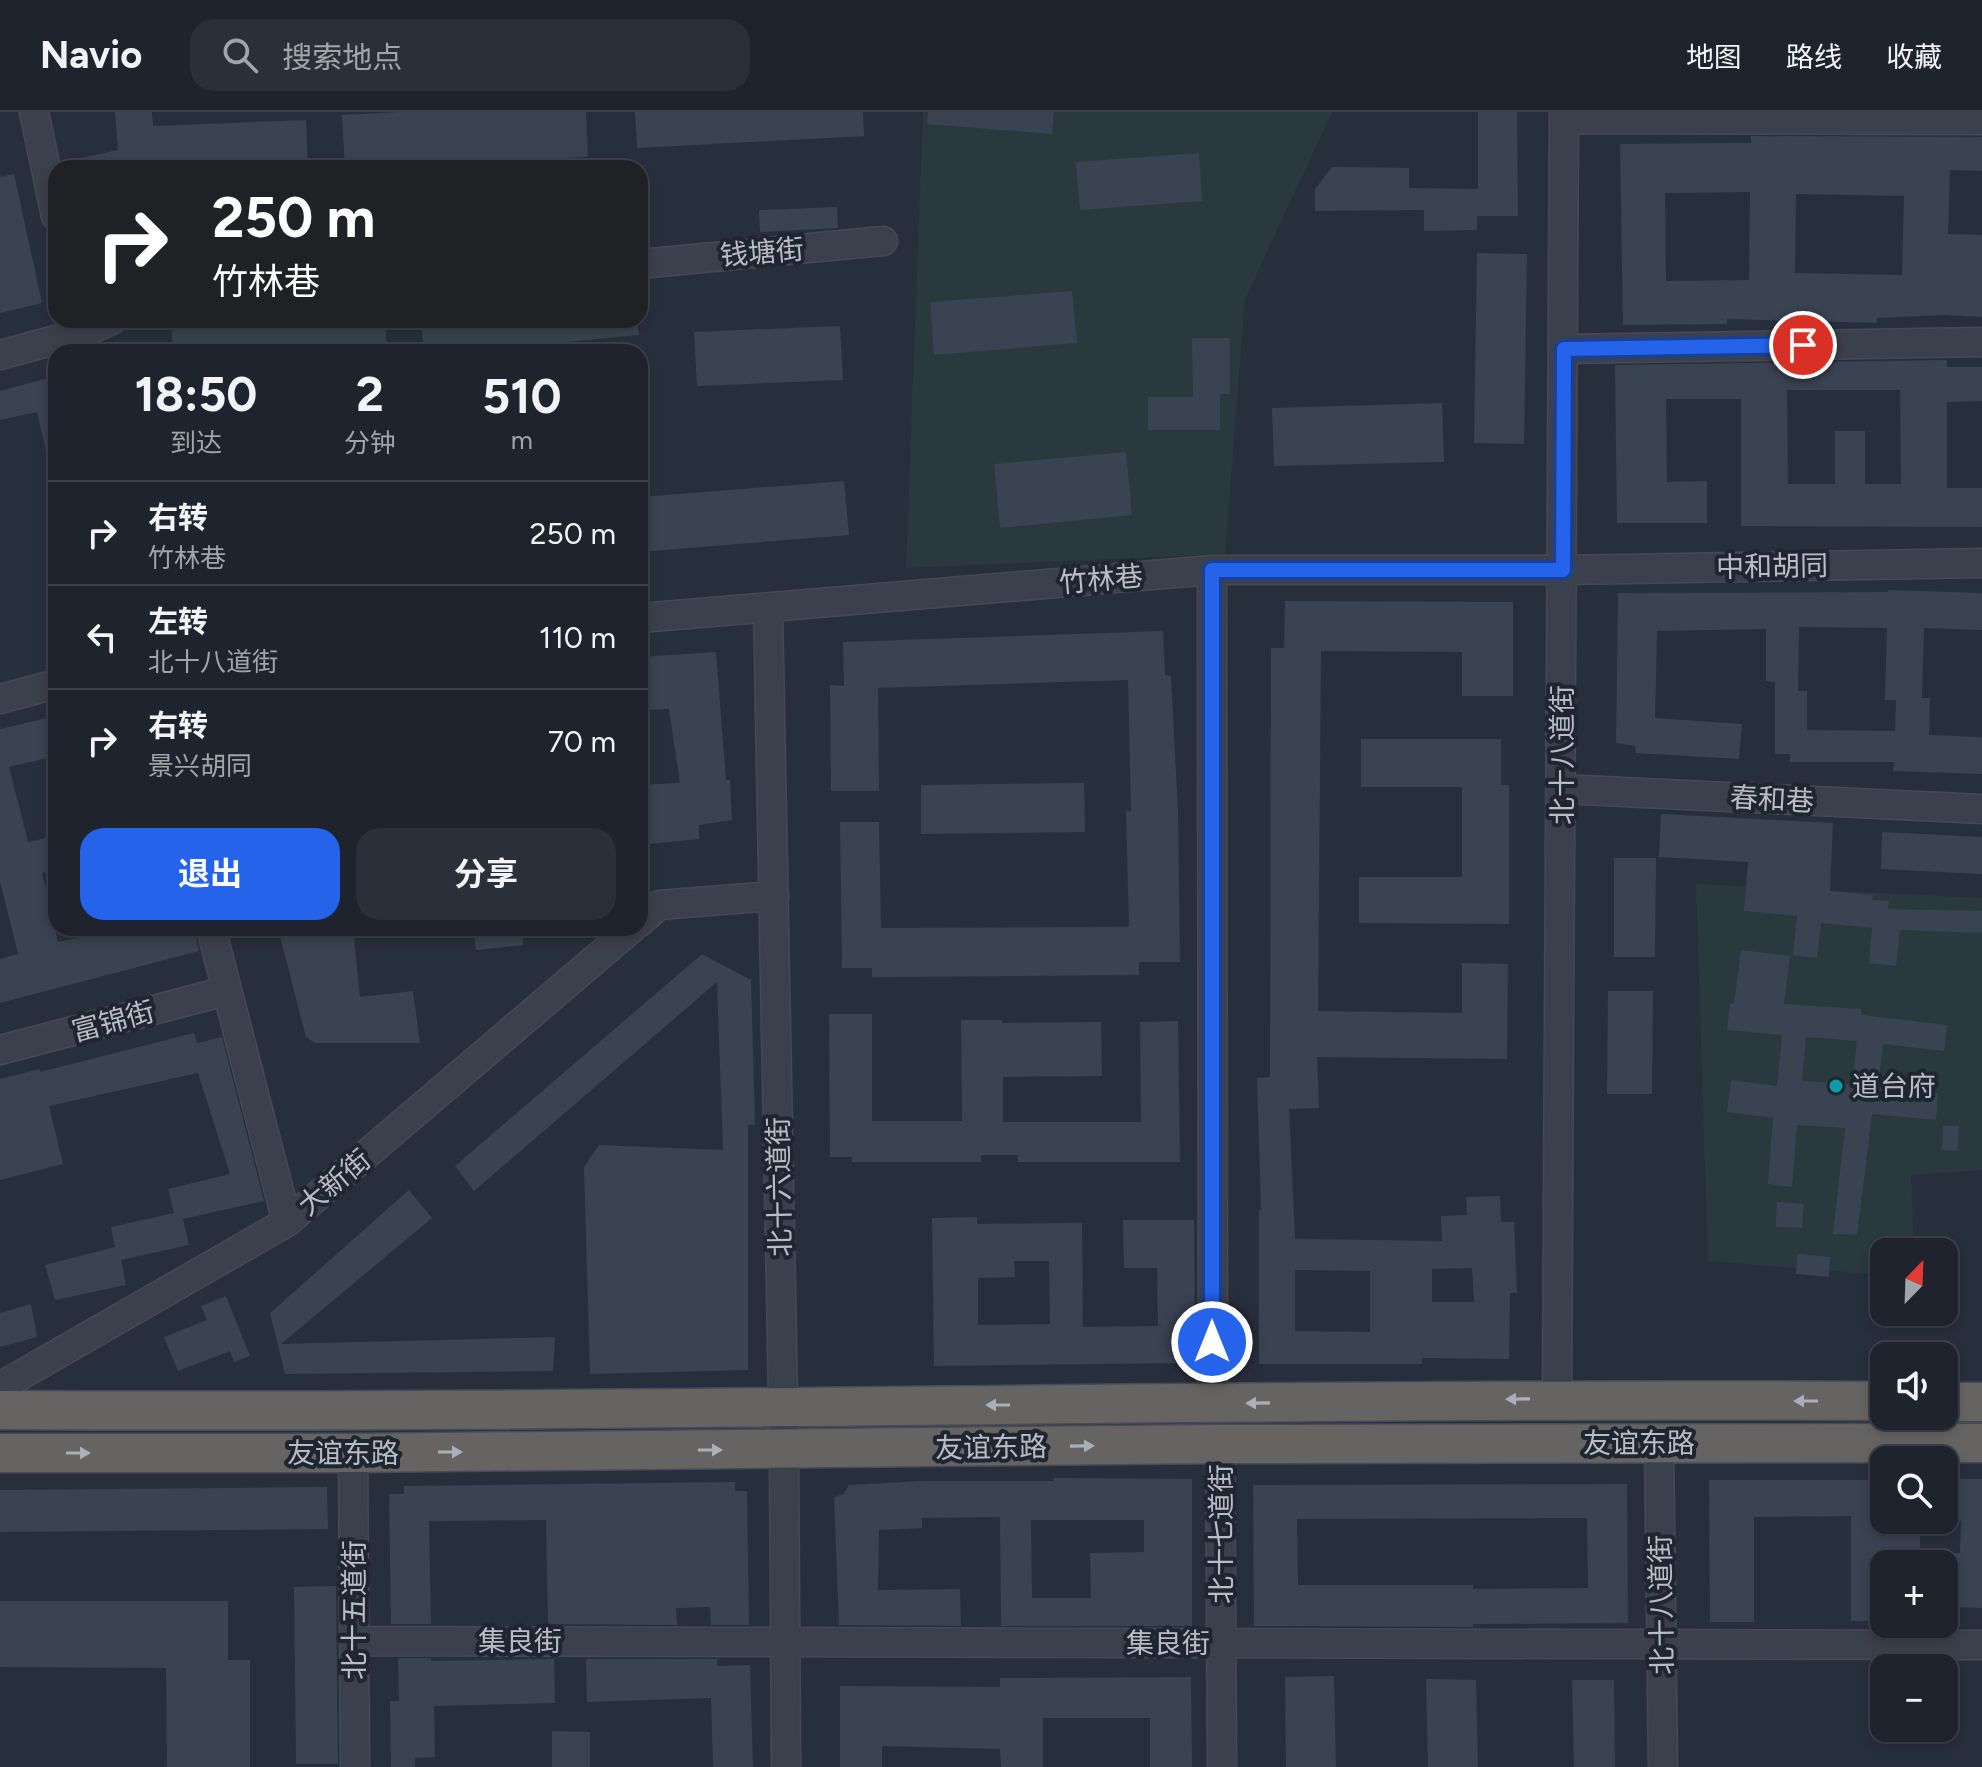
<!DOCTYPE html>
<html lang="zh">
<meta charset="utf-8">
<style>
body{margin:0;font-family:Figtree,"Noto Sans SC",sans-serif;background:#2b2f39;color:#f1f3f6;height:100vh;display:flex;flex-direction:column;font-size:30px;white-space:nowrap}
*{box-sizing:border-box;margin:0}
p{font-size:26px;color:#a1a4aa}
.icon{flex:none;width:44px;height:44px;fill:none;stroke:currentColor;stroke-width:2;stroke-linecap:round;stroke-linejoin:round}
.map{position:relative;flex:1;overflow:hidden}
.side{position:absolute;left:48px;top:232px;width:600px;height:592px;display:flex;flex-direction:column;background:#1e232d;border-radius:24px;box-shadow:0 4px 12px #0003,0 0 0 2px #3c4049}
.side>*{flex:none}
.guide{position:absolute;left:48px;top:48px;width:600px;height:168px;border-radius:24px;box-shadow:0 4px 12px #0003,0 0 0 2px #3c4049;background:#202124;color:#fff;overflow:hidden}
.needle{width:52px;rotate:23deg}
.fabs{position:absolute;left:1870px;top:1126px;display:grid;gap:16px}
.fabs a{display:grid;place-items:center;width:88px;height:88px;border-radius:16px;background:#1e232d;box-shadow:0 4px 12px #0003,0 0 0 2px #3c4049;font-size:40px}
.pin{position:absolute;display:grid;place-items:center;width:68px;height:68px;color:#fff;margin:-34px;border:4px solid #fff;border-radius:50%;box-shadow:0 2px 8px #0007}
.me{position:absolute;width:88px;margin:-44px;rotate:0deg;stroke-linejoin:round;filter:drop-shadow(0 0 6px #0008)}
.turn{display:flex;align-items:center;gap:28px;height:168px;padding:0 32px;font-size:36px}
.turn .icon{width:104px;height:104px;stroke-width:2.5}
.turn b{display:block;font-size:56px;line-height:68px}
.eta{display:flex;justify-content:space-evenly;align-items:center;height:136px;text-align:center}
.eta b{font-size:48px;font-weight:700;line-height:56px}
.button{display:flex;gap:16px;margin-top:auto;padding:16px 32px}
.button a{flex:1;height:92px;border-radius:24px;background:#2563eb;color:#fff;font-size:32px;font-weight:700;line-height:92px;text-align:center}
.button a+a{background:#2b2f39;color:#f1f3f6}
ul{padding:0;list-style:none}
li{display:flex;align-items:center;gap:24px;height:104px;padding:0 32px;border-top:2px solid #3c4049}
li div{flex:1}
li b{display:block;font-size:30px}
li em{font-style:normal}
header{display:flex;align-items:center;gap:48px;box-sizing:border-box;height:112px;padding:0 40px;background:#1e232d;border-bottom:2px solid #3c4049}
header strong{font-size:38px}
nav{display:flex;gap:44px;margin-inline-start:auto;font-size:28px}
.search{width:560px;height:72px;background:#2b2f39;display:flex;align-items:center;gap:20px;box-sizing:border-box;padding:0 28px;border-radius:24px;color:#a1a4aa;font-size:30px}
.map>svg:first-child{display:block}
.green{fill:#2a393d}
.building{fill:#3a4352;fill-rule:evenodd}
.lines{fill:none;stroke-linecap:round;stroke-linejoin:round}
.tertiary-casing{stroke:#444a55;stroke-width:31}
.trunk-casing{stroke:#464c57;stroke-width:41}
.tertiary{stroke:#3b414c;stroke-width:28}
.trunk{stroke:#666462;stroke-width:38}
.oneway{fill:#abb0b8}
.route-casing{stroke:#184099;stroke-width:20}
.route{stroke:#2563eb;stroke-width:14}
.culture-dot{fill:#0f9aa8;stroke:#202631;stroke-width:3}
.labels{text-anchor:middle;stroke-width:8;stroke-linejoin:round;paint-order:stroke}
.street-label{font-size:28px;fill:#b7bdc7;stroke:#202631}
.poi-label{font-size:28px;fill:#b7bdc7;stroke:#202631;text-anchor:start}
</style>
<header>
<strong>Navio</strong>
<div class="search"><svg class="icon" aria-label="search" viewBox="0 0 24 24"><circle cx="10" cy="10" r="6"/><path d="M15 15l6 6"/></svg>搜索地点</div>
<nav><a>地图</a><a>路线</a><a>收藏</a></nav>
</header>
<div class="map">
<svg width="1982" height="1655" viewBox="0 0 1982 1655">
<rect width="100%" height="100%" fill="#282f3c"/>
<path class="green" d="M923 0H1332L1245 187 1225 442 906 456Z
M1696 772 1982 786V1058L1911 1063 1914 1140H1884V1163L1708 1149Z"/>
<path class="building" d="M115 0H152L153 14 306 8 308 56H69L68 49 118 38Z
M399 0H586L588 45 345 56 342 3Z
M635 0H863L864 24 637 36Z
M928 0H1054L1052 22 927 12Z
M1478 0H1517L1518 104H1477V118L1424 119V98L1315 99V77L1332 55 1409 56V76L1478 77Z
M1751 24 1982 25V59L1950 58 1948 122 1982 123V205L1945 203 1877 206 1876 211 1727 207V212L1623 213 1620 32 1751 31ZM1750 80 1749 168 1666 169 1665 81ZM1796 82 1904 84 1902 163 1795 161Z
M1199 41 1202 89 1080 98 1076 50Z
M14 62 42 191 0 201V65Z
M837 95 838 116 760 120 759 98Z
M1477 141 1527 142 1524 332 1474 331Z
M1072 179 1077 231 934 243 930 190Z
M171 208H385L387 240H173Z
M421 208H637L639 223 465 240H424Z
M840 214 843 268 697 274 694 220Z
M1192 226H1230V282H1220V318H1148V285H1193Z
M1947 248V255H1982V289L1947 290V376H1982V415L1741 414V287H1666L1667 370 1707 369V411H1617L1615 253ZM1787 278H1900L1901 372H1865V319H1835V372H1788Z
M56 264V351L49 352 37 300 0 308V279Z
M1442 291 1444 350 1274 354 1272 296Z
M1126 340 1132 403 1000 416 994 352Z
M844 369 849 423 640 440V385Z
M1888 478 1982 481V518L1924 516 1922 586H1930L1929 623 1982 625V662L1893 659 1894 650H1790V642H1775V570L1766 569V517L1657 519 1655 606 1742 612 1739 647 1636 641 1635 634 1616 631 1618 481 1888 480ZM1799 515 1887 516 1885 588H1896L1895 619 1807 618V579H1798Z
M1285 489 1513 490V584H1462V540L1321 539 1318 899 1462 901V851L1508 852 1507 947 1317 945 1319 996 1289 997 1295 1127 1442 1129 1441 1104 1467 1103 1466 1085 1500 1084 1501 1110H1514L1517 1181H1510L1509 1247 1422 1246V1252H1259V1098H1261L1257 966 1270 965 1271 536H1284ZM1472 1156 1474 1190H1432V1157ZM1295 1158 1370 1159V1220L1295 1219Z
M1163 519 1165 563 1171 564 1178 700 1180 850H1139V863L872 865V856H842L840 710H879L881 816 1129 815 1126 699H1131L1128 568 878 576 879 679H831L830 573 844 574 843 530Z
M716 540 726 668H730L732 708 699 713V727L640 733V673L680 671 669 597 640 598V545Z
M56 604V644L9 655 28 730 56 724V758L42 761 58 830 128 816H194L199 839 0 891V847L18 842 0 770V617Z
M1361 627H1501V673H1509V812L1359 811V765H1462V675H1361Z
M1084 671 1085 720 921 722V673Z
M1661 702 1833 711 1830 779 1873 783 1872 788 1889 789 1888 797 1982 799V821L1900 818 1896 854 1869 851 1872 816 1821 811 1817 846 1793 843 1797 804 1744 799 1748 750 1659 745Z
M1882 720 1982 725V762L1881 757Z
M1614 746H1656L1655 845H1614Z
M278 816H353L360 885 413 879 420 931H315L306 925Z
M474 816H523V833L476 838Z
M1741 838 1790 844 1784 892 1861 897V902L1870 904 1947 913 1944 939 1883 932 1878 975 1938 981 1936 1008 1872 1002 1857 1123 1833 1122 1845 1016 1797 1013 1792 1075 1768 1072 1773 1006 1727 1000 1731 968 1777 974 1782 923 1727 918 1730 891 1734 892ZM1806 925 1857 929 1852 972 1802 969Z
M702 842 751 868 755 1013H748V1258L590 1262 584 1055 599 1033 723 1038 717 870 474 1079 455 1054Z
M1608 879H1653L1652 982H1607Z
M829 902H872V1009H962L961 908H1002V911L1101 910 1102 964 1003 965V1010H1141L1140 910 1178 909 1180 1050H1018V1043H981V1050H852V1045H830Z
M194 921 197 931 222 925 264 1089 183 1107 189 1133 121 1148 126 1173 55 1188 45 1153 115 1135 111 1115 174 1101 168 1077 230 1062 198 961 49 994 63 1052 0 1068V967L40 957V960Z
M1943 1014H1959L1958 1039 1942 1038Z
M409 1078 432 1106 281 1232 555 1225 553 1259 285 1262 270 1201Z
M1777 1090 1804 1092 1802 1116 1776 1115Z
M977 1105V1112L1082 1111 1083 1215 1158 1214 1157 1156H1124L1123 1108H1194L1195 1234H1185V1251L934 1254 932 1106ZM1014 1149H1049L1050 1212 978 1213V1166L1015 1165Z
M1797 1142 1830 1145 1829 1165 1796 1162Z
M226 1184 250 1244 234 1250 230 1239 178 1259 164 1225 207 1208 201 1194Z
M31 1192 37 1225 0 1235V1201Z
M1054 1366 1192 1367V1514H1001L1000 1405 922 1406V1416L879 1418 878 1478 960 1477 961 1514 839 1513 834 1385 844 1382 849 1373 921 1369H1054ZM1031 1408H1144V1440L1090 1441 1091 1486H1032Z
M1944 1367H1982V1496L1944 1495V1441H1960L1961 1409H1944Z
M1709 1368H1884V1408H1920V1452H1884V1509H1851V1404L1754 1405V1510H1710Z
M735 1370V1379H747L749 1513H711L710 1495 676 1496 677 1513 548 1512 546 1408 429 1409 431 1512H391L389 1382H404V1374Z
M1627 1372 1628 1511 1473 1512V1515L1254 1514 1253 1373ZM1587 1406 1588 1476 1473 1477V1473H1298L1297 1407Z
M327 1375 328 1417 0 1420V1378Z
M336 1474 338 1652H296L294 1475Z
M0 1489H228V1548H250V1655H167L166 1556 0 1555Z
M398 1546H431V1549L554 1547 555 1591 434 1594 435 1645 415 1646V1655H391L390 1589H399Z
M586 1547H717V1554L750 1553 753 1655H713L711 1586 587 1590Z
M1334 1564 1336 1655H1286L1285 1565Z
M1191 1565 1192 1655H1150V1606H1043V1655H1001L1000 1637 882 1634V1655H840V1574L1000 1575V1566Z
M1426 1567 1476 1568 1478 1655H1428Z
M1572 1568H1614L1615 1655H1574Z
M552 1619 590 1620V1655H552Z"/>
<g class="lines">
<defs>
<path id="tertiary" d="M34 0 56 104
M1564 7 1982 8
M640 152 883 129
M1564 237 1982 230
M0 243 81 221 112 208
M1212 458 1213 1291
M768 496 784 1338 786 1655
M640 506 1212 458H1563L1982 451
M0 587 56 572
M1561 677 1982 697
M640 810 659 793 774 784
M211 816 287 1110
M0 938 226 879
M0 1275 287 1110 632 816
M1557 1287 1564 0
M1659 1331 1663 1655
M1220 1332 1222 1655
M353 1341 355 1655
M354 1529 1982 1533"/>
<path id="trunk" d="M1944 1290H1982
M0 1298C628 1302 1256 1285 1884 1289
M0 1341H353L1220 1332 1982 1331"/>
</defs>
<use href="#tertiary" class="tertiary-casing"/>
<use href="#trunk" class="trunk-casing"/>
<use href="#tertiary" class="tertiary"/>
<use href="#trunk" class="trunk"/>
</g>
<defs><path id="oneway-solid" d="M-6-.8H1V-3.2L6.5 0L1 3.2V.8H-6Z" transform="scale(2)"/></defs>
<g class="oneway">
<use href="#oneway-solid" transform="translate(1518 1287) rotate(179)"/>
<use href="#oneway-solid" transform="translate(1806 1289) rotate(-180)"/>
<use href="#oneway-solid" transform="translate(1258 1291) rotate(179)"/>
<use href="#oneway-solid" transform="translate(998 1293) rotate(180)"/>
<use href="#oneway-solid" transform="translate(1082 1334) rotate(-1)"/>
<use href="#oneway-solid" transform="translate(710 1338)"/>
<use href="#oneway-solid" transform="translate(450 1340)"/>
<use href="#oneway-solid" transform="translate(78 1341)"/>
</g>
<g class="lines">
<defs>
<path id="route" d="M1212 1230V458H1563L1564 237 1803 233"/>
</defs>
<use href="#route" class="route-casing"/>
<use href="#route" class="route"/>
</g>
<circle class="culture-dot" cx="1836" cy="974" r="8"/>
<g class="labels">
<g class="street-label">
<text transform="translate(762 140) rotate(-5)" y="10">钱塘街</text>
<text transform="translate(1772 454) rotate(-1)" y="10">中和胡同</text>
<text transform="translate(1101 467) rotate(-5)" y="10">竹林巷</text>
<text transform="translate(1562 643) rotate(-90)" y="10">北十八道街</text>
<text transform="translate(1772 687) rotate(3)" y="10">春和巷</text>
<text transform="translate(113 909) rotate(-15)" y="10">富锦街</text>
<text transform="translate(334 1070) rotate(-40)" y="10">大新街</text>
<text transform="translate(779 1075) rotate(-91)" y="10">北十六道街</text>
<text x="1639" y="1341">友谊东路</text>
<text transform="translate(991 1335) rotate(-1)" y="10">友谊东路</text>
<text x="343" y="1351">友谊东路</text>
<text transform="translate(1221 1422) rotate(-90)" y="10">北十七道街</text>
<text transform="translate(1661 1493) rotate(-91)" y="10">北十八道街</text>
<text transform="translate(354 1498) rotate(-90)" y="10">北十五道街</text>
<text x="520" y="1539">集良街</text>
<text x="1168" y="1541">集良街</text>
</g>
<g class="poi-label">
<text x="1852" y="984">道台府</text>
</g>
</g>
</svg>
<div class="fabs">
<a><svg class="needle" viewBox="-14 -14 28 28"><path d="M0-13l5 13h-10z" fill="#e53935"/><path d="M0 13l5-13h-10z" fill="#a1a4aa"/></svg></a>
<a><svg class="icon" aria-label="sound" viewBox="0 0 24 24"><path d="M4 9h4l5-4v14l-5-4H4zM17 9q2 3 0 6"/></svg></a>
<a><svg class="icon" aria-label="search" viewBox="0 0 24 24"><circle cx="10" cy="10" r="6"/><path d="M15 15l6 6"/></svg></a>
<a>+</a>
<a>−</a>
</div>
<div class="pin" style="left:1803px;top:233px;background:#d93025"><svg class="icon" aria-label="arrive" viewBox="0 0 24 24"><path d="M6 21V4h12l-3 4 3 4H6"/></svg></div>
<svg class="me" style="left:1212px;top:1230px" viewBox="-20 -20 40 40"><circle r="17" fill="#2563eb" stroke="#fff" stroke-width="3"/><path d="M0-11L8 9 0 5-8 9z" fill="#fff"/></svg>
<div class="guide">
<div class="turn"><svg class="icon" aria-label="right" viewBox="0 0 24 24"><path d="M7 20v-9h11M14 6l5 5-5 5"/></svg><div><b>250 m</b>竹林巷</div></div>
</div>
<section class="side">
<div class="eta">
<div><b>18:50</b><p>到达</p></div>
<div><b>2</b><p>分钟</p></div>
<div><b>510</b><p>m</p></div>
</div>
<ul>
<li><svg class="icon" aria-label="right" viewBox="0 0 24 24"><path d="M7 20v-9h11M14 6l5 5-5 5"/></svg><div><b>右转</b><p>竹林巷</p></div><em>250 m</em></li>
<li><svg class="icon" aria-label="left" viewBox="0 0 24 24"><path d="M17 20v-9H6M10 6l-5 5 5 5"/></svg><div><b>左转</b><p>北十八道街</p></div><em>110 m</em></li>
<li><svg class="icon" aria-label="right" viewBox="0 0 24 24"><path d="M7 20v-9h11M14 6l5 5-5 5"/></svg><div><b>右转</b><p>景兴胡同</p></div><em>70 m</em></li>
</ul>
<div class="button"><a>退出</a><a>分享</a></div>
</section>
</div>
